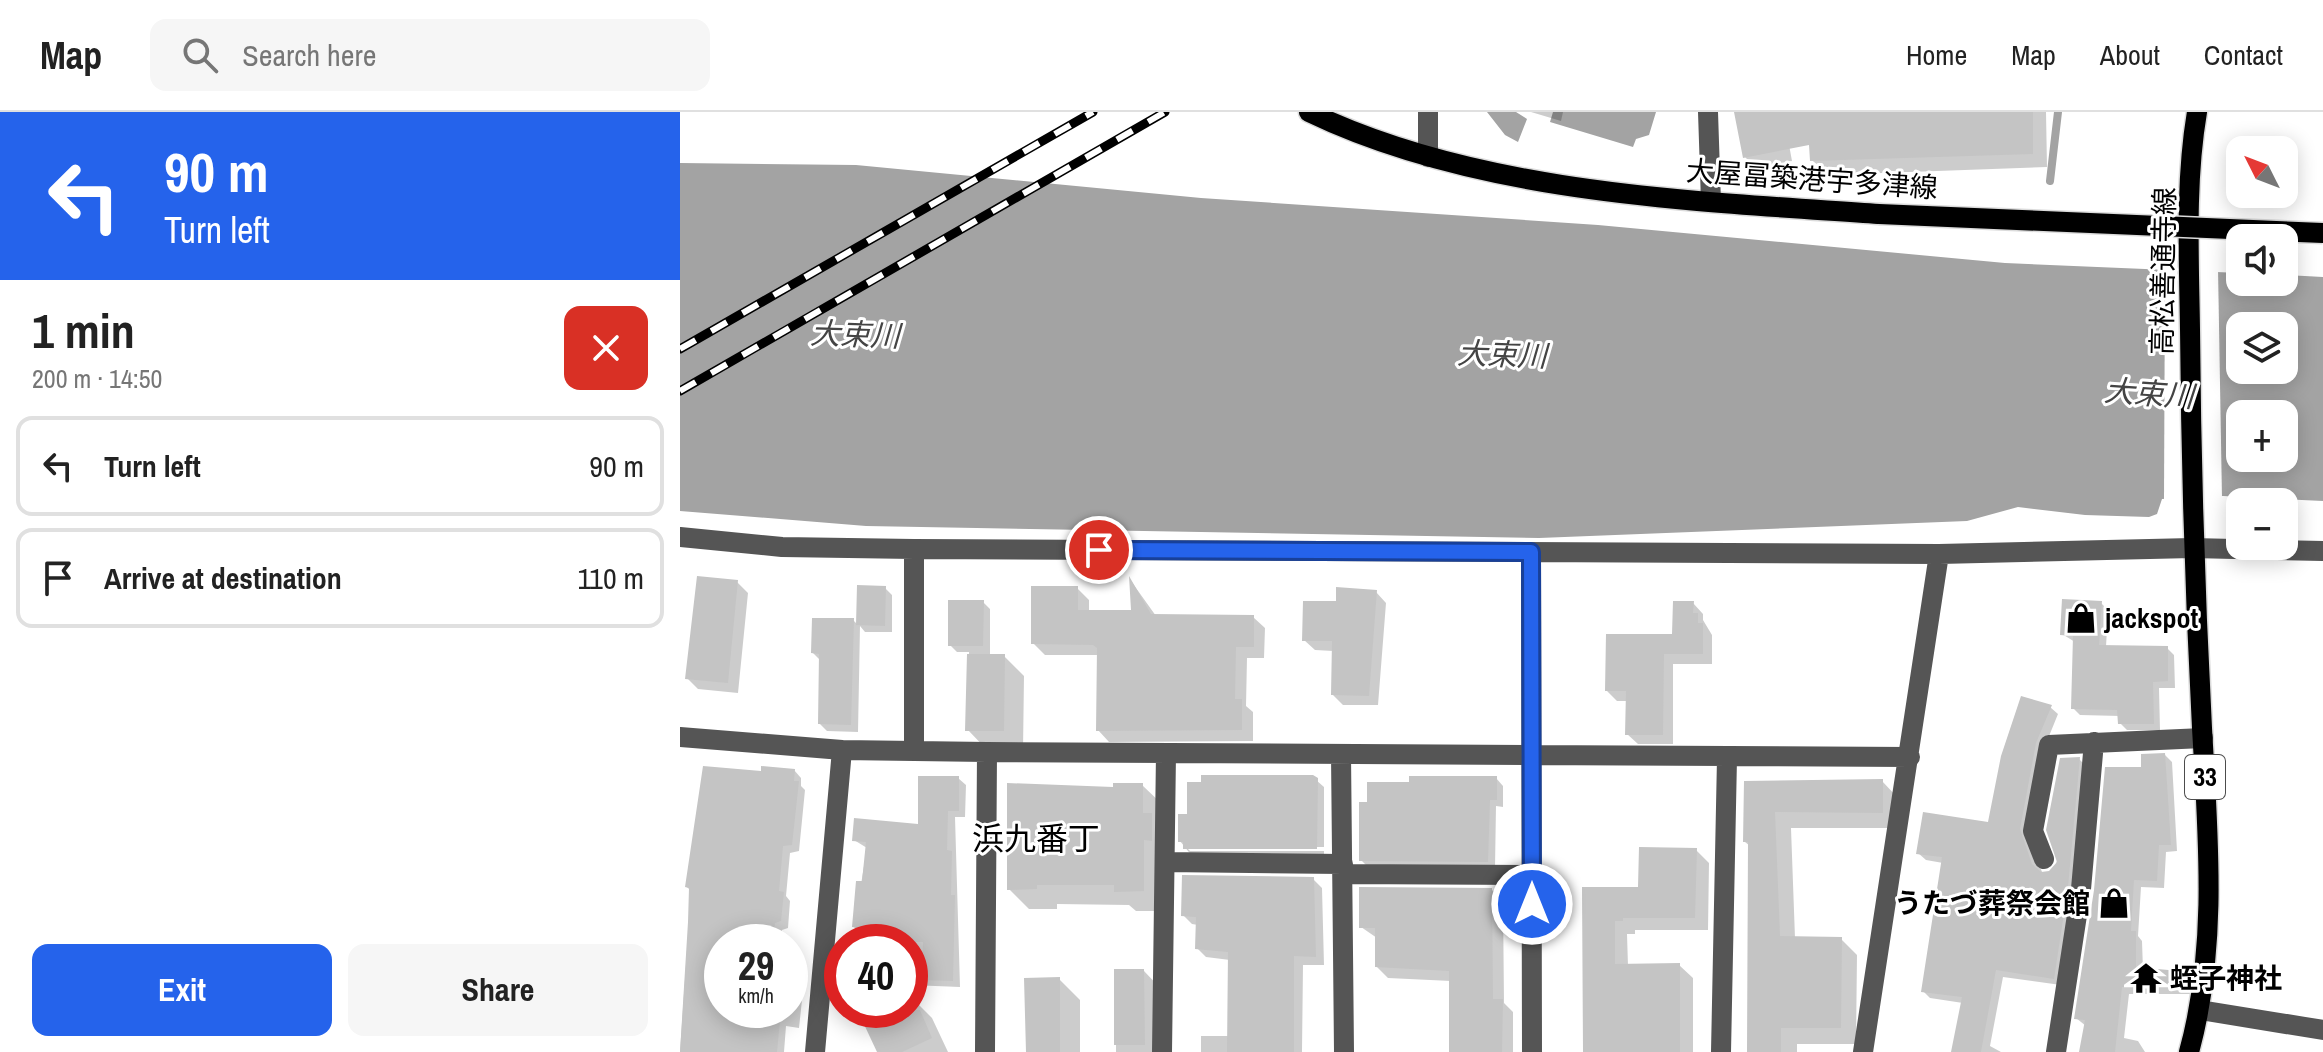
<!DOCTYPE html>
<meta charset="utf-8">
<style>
body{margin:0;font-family:"Archivo Narrow","Noto Sans JP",sans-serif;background:#f6f6f6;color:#222;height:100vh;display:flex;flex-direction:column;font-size:30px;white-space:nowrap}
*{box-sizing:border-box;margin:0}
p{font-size:26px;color:#767676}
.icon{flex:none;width:44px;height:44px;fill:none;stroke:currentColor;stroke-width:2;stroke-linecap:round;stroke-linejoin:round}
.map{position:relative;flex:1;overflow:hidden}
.sheet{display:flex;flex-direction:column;background:#fff;width:680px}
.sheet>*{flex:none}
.hud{background:#2563eb;color:#fff;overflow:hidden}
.needle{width:52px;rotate:312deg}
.buttons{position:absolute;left:1546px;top:24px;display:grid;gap:16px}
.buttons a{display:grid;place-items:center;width:72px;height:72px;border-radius:16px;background:#fff;box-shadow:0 4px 20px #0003;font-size:40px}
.speed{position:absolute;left:24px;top:812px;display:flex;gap:16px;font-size:40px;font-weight:700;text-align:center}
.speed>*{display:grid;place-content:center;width:104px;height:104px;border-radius:50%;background:#fff;box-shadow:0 4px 20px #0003;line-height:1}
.speed small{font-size:20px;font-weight:400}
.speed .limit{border:12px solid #d22;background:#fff;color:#111}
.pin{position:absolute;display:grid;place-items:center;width:68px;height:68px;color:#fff;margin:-34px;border:4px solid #fff;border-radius:50%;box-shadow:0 2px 8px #0007}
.me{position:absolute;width:88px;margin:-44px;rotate:0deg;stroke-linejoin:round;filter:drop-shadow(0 0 6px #0008)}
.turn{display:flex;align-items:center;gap:28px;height:168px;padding:0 32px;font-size:36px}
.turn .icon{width:104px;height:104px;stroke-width:2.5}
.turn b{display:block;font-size:56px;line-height:68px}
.round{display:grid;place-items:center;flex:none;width:84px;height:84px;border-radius:16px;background:#f6f6f6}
.summary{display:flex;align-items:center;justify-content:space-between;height:136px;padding:0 32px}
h1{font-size:48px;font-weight:800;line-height:60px}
.action{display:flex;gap:16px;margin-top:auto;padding:16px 32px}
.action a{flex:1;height:92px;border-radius:16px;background:#2563eb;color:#fff;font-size:32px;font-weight:800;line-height:92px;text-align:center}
.action a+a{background:#f6f6f6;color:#222}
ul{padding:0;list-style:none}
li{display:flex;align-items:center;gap:24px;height:100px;margin:0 16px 12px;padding:0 16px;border:4px solid #e0e0e0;border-radius:16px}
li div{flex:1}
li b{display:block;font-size:30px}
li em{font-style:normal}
header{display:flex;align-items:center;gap:48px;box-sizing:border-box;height:112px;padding:0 40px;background:#fff;border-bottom:2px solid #e0e0e0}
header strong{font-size:38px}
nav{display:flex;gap:44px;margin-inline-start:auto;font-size:28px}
.search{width:560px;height:72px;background:#f6f6f6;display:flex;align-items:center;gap:20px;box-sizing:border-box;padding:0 28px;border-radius:16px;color:#767676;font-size:30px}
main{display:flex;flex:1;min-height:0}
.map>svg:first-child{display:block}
.water{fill:#a3a3a3;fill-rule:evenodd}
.pier{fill:#fff}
.shadow{fill:#0003}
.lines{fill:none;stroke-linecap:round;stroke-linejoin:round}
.stream{stroke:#a3a3a3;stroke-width:8}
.building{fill:#c4c4c4}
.major-casing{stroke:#dbdbdb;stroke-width:23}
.minor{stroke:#555;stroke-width:20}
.major{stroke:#000;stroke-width:20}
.rail-casing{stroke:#000;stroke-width:9}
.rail{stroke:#fff;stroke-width:6;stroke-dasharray:18;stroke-linecap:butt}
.major-bridge-casing{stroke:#dbdbdb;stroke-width:23;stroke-linecap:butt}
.major-bridge{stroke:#000;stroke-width:20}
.route-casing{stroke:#184099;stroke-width:20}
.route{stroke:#2563eb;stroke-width:14}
.labels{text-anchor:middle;stroke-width:6;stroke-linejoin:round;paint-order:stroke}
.shield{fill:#fff;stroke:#4c4c4c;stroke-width:2}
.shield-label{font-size:26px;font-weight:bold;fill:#000}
.street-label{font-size:28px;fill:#000;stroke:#fff}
.poi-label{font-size:28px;font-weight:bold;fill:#000;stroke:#fff;text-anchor:start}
.water-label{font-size:30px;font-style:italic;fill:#444;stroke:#fff}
.quarter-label{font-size:32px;fill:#000;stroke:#fff}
</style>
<header>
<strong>Map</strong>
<div class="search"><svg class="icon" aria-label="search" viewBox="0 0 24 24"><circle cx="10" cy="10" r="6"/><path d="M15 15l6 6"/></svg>Search here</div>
<nav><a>Home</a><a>Map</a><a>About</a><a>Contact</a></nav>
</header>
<main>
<section class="sheet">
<div class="hud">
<div class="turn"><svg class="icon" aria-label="left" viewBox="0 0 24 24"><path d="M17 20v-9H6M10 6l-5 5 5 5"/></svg><div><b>90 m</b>Turn left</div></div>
</div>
<div class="summary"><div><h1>1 min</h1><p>200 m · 14:50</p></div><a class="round" style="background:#d93025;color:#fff"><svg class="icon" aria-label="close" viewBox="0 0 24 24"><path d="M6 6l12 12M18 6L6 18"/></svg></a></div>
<ul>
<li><svg class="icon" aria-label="left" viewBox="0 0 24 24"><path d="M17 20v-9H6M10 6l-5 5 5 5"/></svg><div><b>Turn left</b></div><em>90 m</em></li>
<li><svg class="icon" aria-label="arrive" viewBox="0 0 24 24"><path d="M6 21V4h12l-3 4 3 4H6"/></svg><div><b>Arrive at destination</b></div><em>110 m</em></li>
</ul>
<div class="action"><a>Exit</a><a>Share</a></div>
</section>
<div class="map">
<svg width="1643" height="940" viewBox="0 0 1643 940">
<rect width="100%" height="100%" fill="#fff"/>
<path class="water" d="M807 0H836L847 7 838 30 825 23Z
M873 0H976L969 23 956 27 953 35 870 10Z
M0 51 176 53 521 86 918 113 1325 151 1560 161V170H1604V163L1643 165V389L1543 384 1482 387 1477 402 1469 405 1405 403 1338 395 1287 409 859 426 186 414 0 399ZM1560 214H1604V258H1560ZM1560 302H1604V346H1560Z"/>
<path class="pier" d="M1485 154 1538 156 1542 387 1484 388Z"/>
<path class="shadow" d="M851 0H883L881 9Z
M1056 0H1103L1112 49 1076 56 1065 45Z
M1130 0H1366L1367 55 1147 63 1132 48Z
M451 469 476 504 573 505 585 516 584 546H567L566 594 573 600V629L429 630 418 618 419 543H365L353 531 397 476 409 488V500H453Z
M57 470 68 481 58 581 18 577 7 566Z
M179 475 205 476 212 483V520H185L180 514 178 620 147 619 140 612 141 549 133 541 173 508 178 513Z
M696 480 706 491 698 593H663L653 583V539L635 538 624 528 658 491Z
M303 490 310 497V544H324L344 564 343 639H308L288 618 289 540H277L270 533Z
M1013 491 1023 502V508L1032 523V552H993V632H958L947 622 948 589H937L927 579 994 524Z
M1421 491 1428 498 1426 535 1487 536 1494 543 1495 576H1479L1480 618H1447L1440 611V604L1400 603 1393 596 1395 530 1382 522Z
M1370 595 1378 602 1363 639 1347 726 1363 762 1375 757 1399 647 1406 654 1381 873 1323 865 1310 934 1321 940H1273L1283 891 1250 886 1243 879 1263 751 1246 748 1238 741 1309 712Z
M1485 643 1492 650 1497 739 1486 740 1484 776 1461 775 1458 824 1462 829 1463 858 1509 862 1517 870 1516 882H1449L1444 926 1458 929 1465 940H1401L1406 914 1396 906 1463 657Z
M114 658 121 666V674L125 678 119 739 110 741 106 784 110 789 108 816 102 818 100 830H42V898H110V871L112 881 122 888 119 916 106 914 104 940H0L11 779 7 775 83 661Z
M278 666 286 673 285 705H275L280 875 230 873V830H197V823L181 822 174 815 187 736 174 728 240 715Z
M816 666 823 674V695L816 694 815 756 688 755 681 748Z
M636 668 644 675V735H506L510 739H644V744H512L500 729 509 704Z
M1202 669 1218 686V716H1111L1115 826 1161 827 1177 843 1176 932H1117V940H1068L1070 734 1065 730 1066 671Z
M462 673 483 693V799H456L449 793 377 792V797H349L329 777Z
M1016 738 1029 751 1028 818H955V822H947L948 854 999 853 1013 866V940H905L904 777H960Z
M633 767 642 776 644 853H623L622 940H521V924H549L550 848 526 845 517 836 518 813 512 812 503 803Z
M812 778 823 789 824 891 833 900V940H771V869L708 866 697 855V826L681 815Z
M436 859H464L484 880V940H436Z
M379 867 400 888V940H346V868Z
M232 886 252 906 268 940H199L207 898H230Z"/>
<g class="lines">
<path class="stream" d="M1370 69 1378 0"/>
</g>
<path class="building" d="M1054 0H1353V42L1130 49 1129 33 1063 46Z
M17 464 58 468 48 571 5 567Z
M449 464 471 502 574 503V535H556L555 587H562V618L416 619 417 536 413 533 351 532V474H398V498H451Z
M177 473 206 474 205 514 176 513Z
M656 475 697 478 689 584 651 583 652 529H622L623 489H656Z
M1382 487 1422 489 1419 533 1488 534V569L1473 570 1474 612H1438L1437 598 1391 597 1393 524 1380 523Z
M268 488H304L303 534H268Z
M993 489H1014L1013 501H1018V511H1023V542H984L983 623H945L946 579H925L926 522H992Z
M132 506H174L171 613 138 612 139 542 131 541Z
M287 542H325L324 619H285Z
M1341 584 1372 593 1356 631 1340 717 1352 752 1361 760 1369 759 1377 750 1366 718 1380 646 1400 645 1388 775 1374 867 1316 858 1301 940H1271L1282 885 1241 880 1262 745 1236 742 1243 700 1308 710 1321 644Z
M1485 641 1491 733H1479L1477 769 1454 768 1451 819H1456V855L1510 860 1509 875H1442L1435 940H1399L1405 908 1394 907 1414 778 1425 655H1461V642Z
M23 654 81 659V654L115 657 114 669H119L112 733 103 734 99 779 104 780 101 809 95 811 93 830H42L36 896 101 898 97 940H0L8 810 9 776 5 775Z
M521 663H633L638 666 637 737H503V730H498V702H507V670H521Z
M238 664H279V699H268L267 738 272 739 271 783H275L273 869 242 868 243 830H195L196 818 172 815 176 769H182L186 730 172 729 174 706 238 712Z
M729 664H817V688H810L808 750 679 749V690H687V670H729Z
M1203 667V701L1095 700 1100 824 1162 825 1161 916H1101V940H1067L1068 730H1063L1064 669Z
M327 671 433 675V671H463V701H472V729L464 728V779L434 780V773H357V777L327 778Z
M959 735 1017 736 1015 806H943V809H935V852L1000 851V940H903L902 775H958Z
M502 763 634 765 636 845 614 844V940H547L548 840 515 837 516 805 501 804Z
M679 775 812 776 813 887H823L822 940H769V859L695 855V816H679Z
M434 857H464L465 933H434Z
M380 865V940H346L344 866Z
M202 898H240L252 926 222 940H197L182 908Z"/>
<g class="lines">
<defs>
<path id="major" d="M629 0C799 82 1014 89 1199 102
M1509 940C1538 835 1528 723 1522 616 1515 483 1511 350 1510 217 1509 146 1505 70 1517 0"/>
</defs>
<use href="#major" class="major-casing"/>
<path class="minor" d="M1028 0 1031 90
M748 45V0
M0 425 102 435 234 437 1259 442 1512 436 1643 439
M234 437V639
M851 440 852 940
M0 625 162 638 307 640 1230 645
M661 642 664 940
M1364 747 1353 719 1369 633 1523 626
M485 750 663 752
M663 762 852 763
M1520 898 1643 918
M135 940 162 638
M305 940 307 640
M482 940 486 641
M1041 940 1047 646
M1183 940 1259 442
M1376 940 1401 777 1414 630"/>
<use href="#major" class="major"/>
<defs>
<path id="rail" d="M0 237 413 0
M0 279 485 0"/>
</defs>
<use href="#rail" class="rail-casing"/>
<use href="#rail" class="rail"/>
<defs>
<path id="major-bridge" d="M1199 102 1643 121"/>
</defs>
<use href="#major-bridge" class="major-bridge-casing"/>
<use href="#major-bridge" class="major-bridge"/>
</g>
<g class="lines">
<defs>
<path id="route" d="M419 438 851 440 852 792"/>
</defs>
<use href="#route" class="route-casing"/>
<use href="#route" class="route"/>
</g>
<defs>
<symbol id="shop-bare" viewBox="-9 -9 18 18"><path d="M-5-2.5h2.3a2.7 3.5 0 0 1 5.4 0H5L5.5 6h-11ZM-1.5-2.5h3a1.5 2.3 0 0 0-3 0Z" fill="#000" stroke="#fff" stroke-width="2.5" paint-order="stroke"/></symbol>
<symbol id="temple-bare" viewBox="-9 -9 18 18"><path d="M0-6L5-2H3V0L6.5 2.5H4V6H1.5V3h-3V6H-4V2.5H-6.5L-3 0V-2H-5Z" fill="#000" stroke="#fff" stroke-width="2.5" paint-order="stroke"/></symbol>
</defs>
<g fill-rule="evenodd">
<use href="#shop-bare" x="1379" y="484" width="44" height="44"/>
<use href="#shop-bare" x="1412" y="769" width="44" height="44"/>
<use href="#temple-bare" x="1444" y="844" width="44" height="44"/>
</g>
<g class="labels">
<rect class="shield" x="1505" y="643" width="40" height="44" rx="6"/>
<g class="shield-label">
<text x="1525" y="674">33</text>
</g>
<g class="street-label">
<text transform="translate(1132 67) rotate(4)" y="10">大屋冨築港宇多津線</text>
<text transform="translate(1483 159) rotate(-89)" y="10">高松善通寺線</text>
</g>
<g class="poi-label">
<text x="1425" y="516">jackspot</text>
<text x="1410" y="801" text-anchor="end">うたづ葬祭会館</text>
<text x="1490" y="876">蛭子神社</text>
</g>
<g class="water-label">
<text transform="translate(175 223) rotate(2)" y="10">大束川</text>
<text transform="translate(822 243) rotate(2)" y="10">大束川</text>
<text transform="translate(1469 282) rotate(4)" y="10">大束川</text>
</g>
<g class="quarter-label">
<text x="356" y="738">浜九番丁</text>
</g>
</g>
</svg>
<div class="buttons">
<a><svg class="needle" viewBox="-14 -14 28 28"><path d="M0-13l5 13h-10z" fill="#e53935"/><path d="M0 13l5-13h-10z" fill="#767676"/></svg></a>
<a><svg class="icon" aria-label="sound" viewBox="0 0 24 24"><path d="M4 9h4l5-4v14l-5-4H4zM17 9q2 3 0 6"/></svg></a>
<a><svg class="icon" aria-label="layers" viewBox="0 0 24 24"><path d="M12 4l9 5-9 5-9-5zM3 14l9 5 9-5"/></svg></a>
<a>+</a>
<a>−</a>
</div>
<div class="speed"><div>29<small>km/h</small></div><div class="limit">40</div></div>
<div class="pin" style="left:419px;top:438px;background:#d93025"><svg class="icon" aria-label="arrive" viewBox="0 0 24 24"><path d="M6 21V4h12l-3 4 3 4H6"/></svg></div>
<svg class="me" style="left:852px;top:792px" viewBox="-20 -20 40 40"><circle r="17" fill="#2563eb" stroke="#fff" stroke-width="3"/><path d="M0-11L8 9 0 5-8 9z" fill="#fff"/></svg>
</div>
</main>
